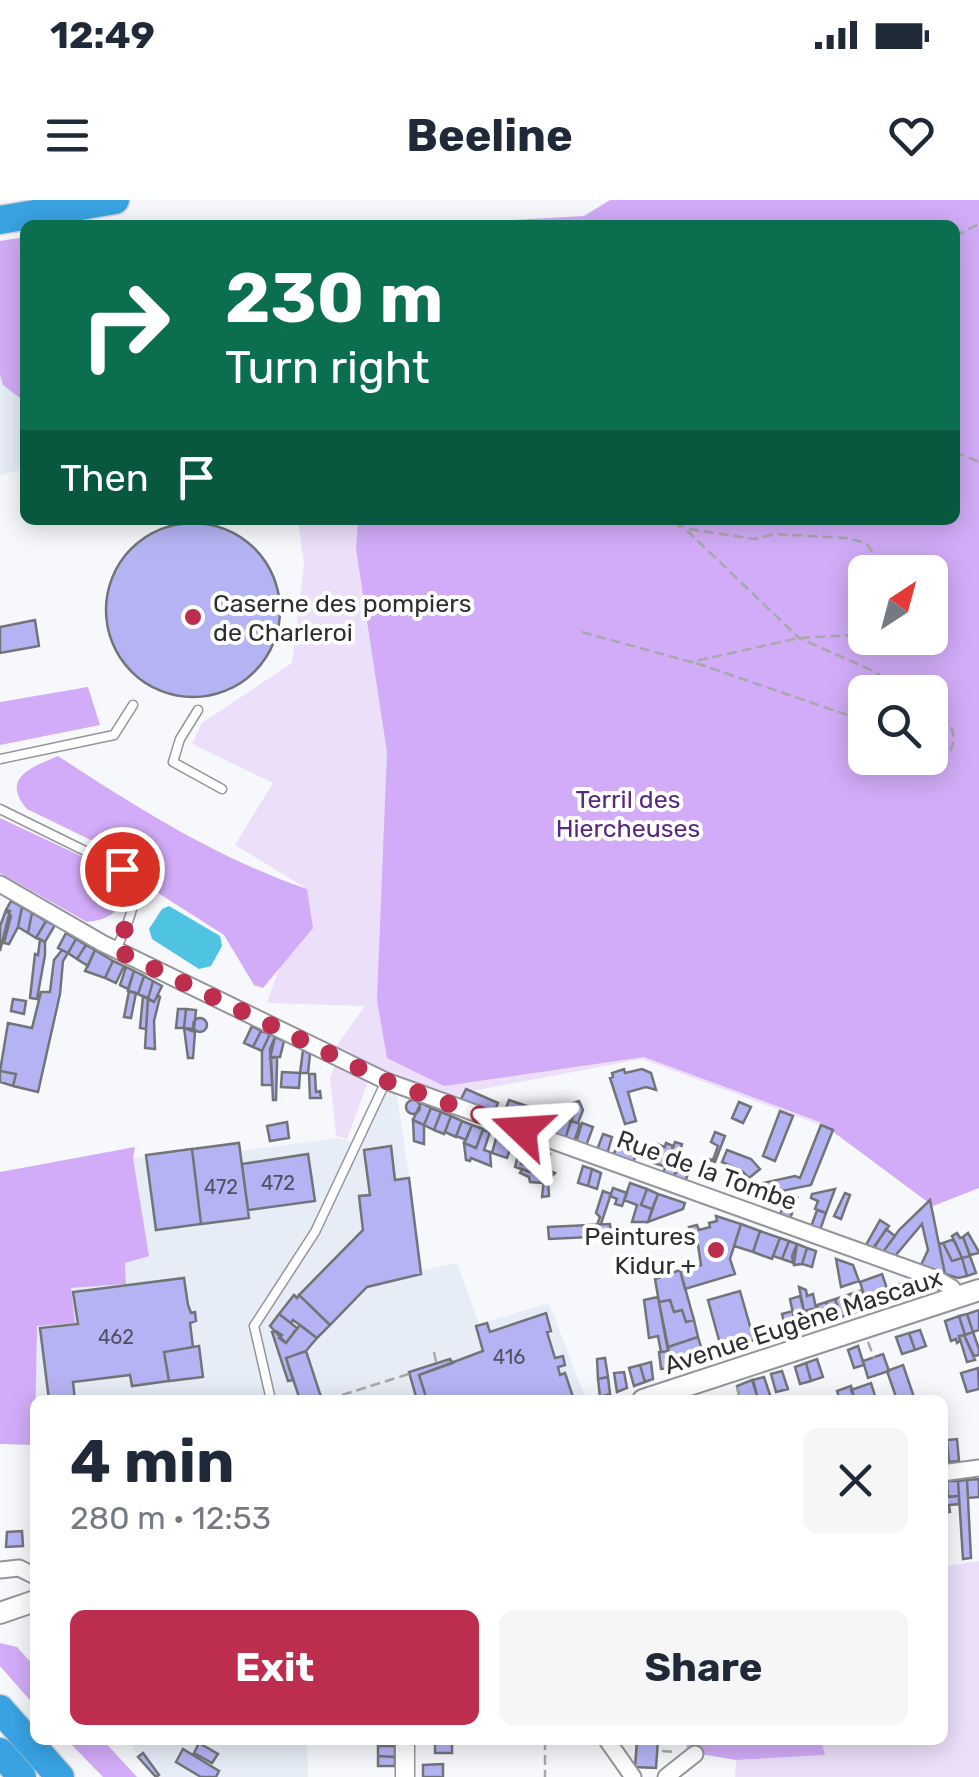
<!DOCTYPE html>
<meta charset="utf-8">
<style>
body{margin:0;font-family:Rubik,sans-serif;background:#f6f6f7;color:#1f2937;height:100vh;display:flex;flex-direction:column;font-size:38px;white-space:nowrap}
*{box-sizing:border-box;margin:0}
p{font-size:32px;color:#747a83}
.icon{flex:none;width:55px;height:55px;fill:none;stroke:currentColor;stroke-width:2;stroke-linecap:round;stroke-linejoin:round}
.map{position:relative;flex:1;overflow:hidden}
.details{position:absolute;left:30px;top:1195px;width:918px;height:350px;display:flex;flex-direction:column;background:#fff;border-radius:15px;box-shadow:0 5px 25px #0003}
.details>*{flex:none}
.guide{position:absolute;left:20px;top:20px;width:940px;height:305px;border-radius:15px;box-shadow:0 5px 25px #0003;background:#0b6e4f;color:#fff;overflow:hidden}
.needle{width:65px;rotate:36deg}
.controls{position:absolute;left:848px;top:355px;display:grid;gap:20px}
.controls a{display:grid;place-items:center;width:100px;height:100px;border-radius:15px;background:#fff;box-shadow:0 5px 25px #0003;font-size:50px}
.pin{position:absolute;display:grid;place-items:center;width:85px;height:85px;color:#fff;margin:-42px;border:5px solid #fff;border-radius:50%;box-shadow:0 2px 10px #0007}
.me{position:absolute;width:110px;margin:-55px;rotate:290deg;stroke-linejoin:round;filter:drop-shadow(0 0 8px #0008)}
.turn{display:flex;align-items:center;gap:35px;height:210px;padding:0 40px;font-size:45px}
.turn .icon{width:130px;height:130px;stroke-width:2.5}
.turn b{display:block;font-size:70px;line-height:85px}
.then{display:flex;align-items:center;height:95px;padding:0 40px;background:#0003;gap:20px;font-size:38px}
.round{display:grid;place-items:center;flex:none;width:105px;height:105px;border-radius:15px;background:#f6f6f7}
.headline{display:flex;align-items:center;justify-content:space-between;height:170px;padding:0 40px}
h1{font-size:60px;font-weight:700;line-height:75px}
.button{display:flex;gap:20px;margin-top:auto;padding:20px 40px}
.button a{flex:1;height:115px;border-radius:15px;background:#bd2d4d;color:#fff;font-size:40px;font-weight:700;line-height:115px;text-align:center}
.button a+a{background:#f6f6f7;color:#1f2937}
.status{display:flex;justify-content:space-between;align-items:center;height:70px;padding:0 50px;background:#fff;direction:ltr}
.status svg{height:28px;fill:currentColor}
header{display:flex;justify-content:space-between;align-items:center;height:130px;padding:0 40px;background:#fff;font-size:45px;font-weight:700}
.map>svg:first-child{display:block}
.built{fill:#e7edf7}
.green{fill:#ebdff9}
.forest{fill:#d2acf8;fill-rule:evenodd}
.water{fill:#4ec4e2}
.building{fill:#b4b4f4;stroke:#737477;stroke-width:2.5}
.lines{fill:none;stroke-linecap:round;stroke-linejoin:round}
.service-casing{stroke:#939598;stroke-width:11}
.minor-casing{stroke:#939598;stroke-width:19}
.tertiary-casing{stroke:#939598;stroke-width:21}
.secondary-casing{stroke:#939598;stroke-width:24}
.motorway-casing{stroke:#d5d5d6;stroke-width:31}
.path{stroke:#a6a8aa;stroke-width:2.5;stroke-dasharray:10 5;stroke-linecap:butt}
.service{stroke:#fff;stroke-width:8}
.minor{stroke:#fff;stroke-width:15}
.tertiary{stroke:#fff;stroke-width:18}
.secondary{stroke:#fff;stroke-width:20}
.motorway{stroke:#39a3e2;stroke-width:28}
.route{stroke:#bd2d4d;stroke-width:18;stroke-dasharray:0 32.4}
.poi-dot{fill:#bd2d4d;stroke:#fff;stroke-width:4}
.labels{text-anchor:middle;stroke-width:8;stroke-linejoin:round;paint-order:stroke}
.number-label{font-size:20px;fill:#505061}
.poi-label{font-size:25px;fill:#2e2f30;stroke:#fff;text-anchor:start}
.park-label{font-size:25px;fill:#59287f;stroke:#fff}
.street-label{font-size:25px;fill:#2e2f30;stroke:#fff}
</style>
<div class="status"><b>12:49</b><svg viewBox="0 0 49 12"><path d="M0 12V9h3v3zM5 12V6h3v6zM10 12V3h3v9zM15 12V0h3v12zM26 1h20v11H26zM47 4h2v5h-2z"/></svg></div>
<header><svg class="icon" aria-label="menu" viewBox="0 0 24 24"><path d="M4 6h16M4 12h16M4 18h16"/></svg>Beeline<svg class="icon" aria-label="heart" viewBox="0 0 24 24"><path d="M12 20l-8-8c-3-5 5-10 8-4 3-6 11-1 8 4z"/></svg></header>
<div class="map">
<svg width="979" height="1577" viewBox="0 0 979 1577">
<rect width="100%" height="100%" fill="#f6f8fc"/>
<path class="built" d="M0 174 4 186 25 198V269L0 275Z
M383 885 396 888 423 1070 457 1063 479 1124 549 1103 586 1200H36L37 1126 70 1088 126 1084 125 1063 149 1055 133 958 239 941 241 951 336 938 352 942Z
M128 1540H307L308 1577H154Z"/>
<path class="green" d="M298 320H375L832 887 820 925 642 859 466 892 453 905 336 856 337 845 365 806 267 803 307 689 235 645 273 583 192 544 202 523 292 463 304 364Z
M335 864 369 879 347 939 336 936 330 878Z
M979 1361V1577H735L736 1560 824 1555 821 1540H942L943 1367Z"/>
<path class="forest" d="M610 0H979V988L933 1006 820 922 644 857 444 886 387 858 377 800 387 552 356 349 358 320H955V25H473L474 22 584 16ZM865 372H930V438H865ZM865 492H930V558H865Z
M25 37V202L3 185 0 174V41Z
M88 487 100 525 0 545V502Z
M58 556C136 607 218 659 307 689L313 728 263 788 254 785 224 735 155 691 134 661 27 609C0 578 32 567 58 556Z
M0 618 96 663 112 673 124 693C120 713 107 720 87 722L0 673Z
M135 947 133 958 149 1056 125 1063 126 1084 71 1088 75 1123 37 1126 35 1245 0 1244V972Z
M0 1443 17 1447 35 1467V1506L0 1466Z
M67 1540H103L137 1577H103Z
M684 1540H821L825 1555 736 1560 689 1552Z"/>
<path class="water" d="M169 706 220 736 222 746 211 766 199 769 152 739 149 729 162 709Z"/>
<path class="building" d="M106 410a87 87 0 1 1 174 0a87 87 0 1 1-174 0Z
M35 420 39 446 0 453V427Z
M11 701 22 707 18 727 9 744 4 743 11 716 6 710Z
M22 707 32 713 28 733 18 727Z
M6 710 10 711 0 751V726Z
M32 713 46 721 36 738 28 733Z
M46 721 55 725 45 742 36 738Z
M66 733 76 739 68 753 58 748Z
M40 739 45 742V755L37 799 30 798 35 754 38 755Z
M76 739 86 745 77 759 68 753Z
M86 745 95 750 88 766 77 759Z
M62 750 68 753 63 761 60 794 38 892 13 886 16 874 0 871 8 823 32 828 41 792H50L54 760Z
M95 750 113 761 105 778 85 771Z
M113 761 124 766 116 783 105 778Z
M126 767 134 771 128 789 120 785Z
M134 771 144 776 138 794 128 791Z
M144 776 153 781 148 799 138 794Z
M153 781 162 786 154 802 148 799Z
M129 791 136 793 131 818 124 817Z
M158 795 160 797 154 821 155 849 145 848 148 798 154 802Z
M143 796 148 798 146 829 140 828Z
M13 799 26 801 24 814 11 811Z
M178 809H186L184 828H176Z
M186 809 196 810 194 829 184 828Z
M193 825a7 7 0 1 1 14 0a7 7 0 1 1-14 0Z
M252 826 261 831 253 847 244 843Z
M184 828 195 832 193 858H188Z
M261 831 270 834 262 851 253 847Z
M270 834 275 837 270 849 272 885H262V851Z
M275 837 284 841 280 857 270 858Z
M303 850 310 854 308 873H300Z
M271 857H277V863L276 900H273Z
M624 869 625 873 642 869 651 873 656 890 646 887 628 892 636 921 625 924 610 878 613 877 612 873Z
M0 871 16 874 13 886 0 882Z
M282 872 300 873 299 888 281 887Z
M309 874H315L316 892 320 891 321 898H310Z
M466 889 498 903 494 913 461 899Z
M406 907a7 7 0 1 1 14 0a7 7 0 1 1-14 0Z
M509 900 530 907 524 924 503 916Z
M579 901 583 910 578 923 571 921 574 914 570 904Z
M739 902 751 907 743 923 732 918Z
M421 903 431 908 424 925 413 920Z
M431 908 441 912 434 930 424 925Z
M529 910 535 912 539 930 524 924Z
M780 911 793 916 775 961 763 956Z
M441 912 451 916 444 934 434 930Z
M555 915 571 921 565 939 548 933Z
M451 916 462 921 456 937 445 932Z
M413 920 424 925V944L414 941Z
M462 921 472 925 466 940 456 936Z
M571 921 580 924 574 942 565 939Z
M287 922 289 938 270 941 267 926Z
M582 923 593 927 586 946 576 943Z
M472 925 483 929 476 948 464 943Z
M821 925 833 930 811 985 762 995 759 984 795 976 800 978Z
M483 930 490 932 484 950 490 952 491 966 471 958 470 961 466 960 464 943 476 948Z
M715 932 725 936 715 962 704 958 713 960 718 946 711 942Z
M603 934 612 937 607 954 597 950Z
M497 935 513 941 507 958 492 953Z
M626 939 640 944 633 963 613 956 619 941 624 943Z
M675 942 682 944 674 977 663 973Z
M239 943 249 1018 201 1024 192 949Z
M521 943 528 946 521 964 531 967 530 972 515 967Z
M666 943 673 946 666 967 654 963 656 959 652 957 657 944 665 947Z
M391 946 395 980 409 978 421 1074 367 1087 330 1125 299 1095 363 1030 359 996 370 995 364 950Z
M528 946 538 949 531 967 521 964Z
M192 949 201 1024 156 1030 146 955Z
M538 949 546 952 540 970 531 967Z
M727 950 751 959 760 969 749 978 742 971 722 962Z
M546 952 550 954 542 983 530 982 529 977 520 973 522 969 530 972 531 967 540 970Z
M308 954 315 1001 248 1010 242 964Z
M680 962 691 966 685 982 674 977Z
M583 966 592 969 588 986 578 983Z
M545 969 555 973 548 980 549 996 542 997Z
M592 969 601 973 597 989 588 986Z
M630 983 647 989 641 1005 652 1009 648 1022H632L637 1005 624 1000Z
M613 988 627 993 622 1006 615 1004 617 999 610 996Z
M647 989 658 994 652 1009 641 1005Z
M835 989 826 1013 815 1009 818 1001 811 998 812 994Z
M603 991 611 994 601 1024 597 1025 600 1017 596 1013Z
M845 993 850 995 841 1019 834 1016Z
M658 994 685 1003 683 1009 648 1022Z
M797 998 790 1019 780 1015 785 1001Z
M930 1000 945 1074 921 1065 928 1050 922 1024 895 1056 883 1052 899 1030Z
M817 1010 826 1013 820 1030 811 1027Z
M716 1016 741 1024 730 1059 735 1074 685 1089 680 1070 701 1065 698 1045 689 1027 697 1025 699 1030 710 1027 709 1023 717 1021Z
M880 1020 889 1026 873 1048 866 1045Z
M610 1024 611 1036 549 1039 548 1027Z
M741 1024 760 1031 753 1052 734 1046Z
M886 1029 895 1036 883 1052 874 1048Z
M760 1031 780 1038 772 1059 753 1052Z
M957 1033 960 1038 963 1037 970 1056 962 1058 952 1036Z
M968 1033 979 1052V1053L970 1055 963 1037Z
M780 1038 789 1041 782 1059 773 1056Z
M951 1040 955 1042 962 1058 952 1061 943 1043Z
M789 1041 797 1044 794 1063 782 1059Z
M943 1043 952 1061 962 1058 967 1076 958 1078 945 1074 939 1044Z
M797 1044 807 1048 802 1064 794 1065 792 1056Z
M807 1048 816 1051 812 1067 802 1064Z
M970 1056 976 1073 967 1076 962 1058Z
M836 1059 853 1065 859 1081 841 1087Z
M680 1070 694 1120 686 1122 682 1110 674 1112 670 1100 659 1102 655 1079Z
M882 1074 891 1100 868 1108 860 1082Z
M184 1078 188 1105 191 1113 195 1112 196 1121 190 1123 193 1147 164 1152 169 1181 132 1186 130 1175 73 1182 75 1200H49L40 1128 78 1124 73 1092Z
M910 1080 911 1094 895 1099 891 1087Z
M799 1087 806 1090 807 1096 813 1094 816 1108 804 1111Z
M862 1090 868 1108 859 1111 853 1093Z
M740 1091 754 1140 722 1151 708 1100Z
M853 1093 859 1111 850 1114 844 1096Z
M294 1095 297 1098 299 1095 330 1125 317 1138 293 1120 291 1123 279 1114Z
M800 1096 804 1111 793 1114 790 1099Z
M844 1096 850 1114 841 1117 835 1099Z
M658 1097 668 1151 661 1152 658 1136 649 1138 644 1100Z
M835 1099 841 1117 832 1120 826 1102Z
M670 1100 674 1112 682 1110 686 1122 694 1120 698 1137 668 1147 659 1102Z
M826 1102 832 1120 822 1123 817 1105Z
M815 1109 819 1124 808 1128 804 1111Z
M979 1110V1130L973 1132 967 1114Z
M793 1111 797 1132 787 1135 782 1114Z
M804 1111 808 1128 797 1132 793 1114Z
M546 1113 551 1131 547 1132 555 1158 563 1156 565 1165 558 1167 560 1175 565 1173 574 1200H427L419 1175 483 1151 476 1126 487 1123 490 1132Z
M279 1114 297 1128 286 1143 270 1126Z
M967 1114 973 1132 965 1135 959 1116Z
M959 1116 965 1135 959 1136 960 1141 957 1143 956 1139 951 1141 945 1121Z
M300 1125 317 1138 306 1151 286 1158 293 1180 288 1181 272 1132 276 1131 282 1135 279 1138 286 1143Z
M920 1130 926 1146 915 1150 909 1133Z
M973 1132 979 1149V1155L974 1156 964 1135Z
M909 1133 915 1150 902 1154 896 1137Z
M964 1135 975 1160 967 1162 959 1136Z
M698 1137 704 1157 672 1168 668 1147Z
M199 1146 203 1177 169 1181 164 1152Z
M858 1146 864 1165 854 1168 848 1150Z
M306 1151 322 1200H300L286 1158Z
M668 1151 672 1168 661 1169 659 1152Z
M883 1154 889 1171 868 1178 863 1161Z
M605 1158 608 1177 598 1179 597 1159Z
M450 1159 453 1163 419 1175 427 1200H417L409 1172Z
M817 1159 823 1177 811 1181 806 1163Z
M651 1162 653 1179 645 1182 640 1165Z
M806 1163 811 1181 800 1184 795 1167Z
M640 1165 645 1182 634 1186 629 1168Z
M903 1165 915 1200H897L887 1171Z
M978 1168 979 1189 967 1192 961 1173Z
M782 1171 788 1189 776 1192 771 1174Z
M624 1172 627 1188 617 1192 614 1173Z
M608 1177 610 1194 600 1197 598 1179Z
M764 1177 770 1195 758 1199 753 1180Z
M752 1180 757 1196 751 1200H740L737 1186Z
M871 1183 876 1199 855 1200 851 1190Z
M851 1186 855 1200H840L837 1191Z
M957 1239 959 1261 949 1262 947 1240Z
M979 1279V1297L968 1298 967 1280Z
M967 1280 971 1358 963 1359 958 1281Z
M947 1281H958L959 1296 948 1297Z
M959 1296V1304L949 1305 950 1312 942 1313V1297Z
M22 1331 23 1346 6 1347 7 1332Z
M435 1540H452V1553H435Z
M637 1540H658L656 1568 635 1567Z
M199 1543 218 1554 212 1563 194 1553Z
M378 1546H395V1557L378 1556Z
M183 1549 219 1571 216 1577H201L176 1562Z
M143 1553 159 1575 156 1577 138 1557Z
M378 1556 395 1557V1566H378Z
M443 1564V1577H423V1565Z"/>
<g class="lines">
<defs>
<path id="service" d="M198 510 180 539 173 562 222 589
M0 559 114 535 133 505
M0 609 122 669C146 694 127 723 116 750
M271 1200 254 1126 315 1032 386 881"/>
<path id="minor" d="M0 684 102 743 386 881 937 1079 952 1088 958 1096
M942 1273 979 1268
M0 1370 19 1368 35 1376
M607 1540 633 1577
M666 1577 695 1554"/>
<path id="tertiary" d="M405 1540V1577"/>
<path id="secondary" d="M643 1200 979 1090
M0 1413 35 1401"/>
<path id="motorway" d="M0 20 115 0
M0 1509 60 1577
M0 1552 22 1577"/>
</defs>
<use href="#service" class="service-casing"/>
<use href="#minor" class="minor-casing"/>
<use href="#tertiary" class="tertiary-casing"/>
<use href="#secondary" class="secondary-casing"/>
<use href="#motorway" class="motorway-casing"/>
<path class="path" d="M955 36 979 24
M955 252 979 262
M664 320 681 327
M676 320 799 438 869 469 909 492
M689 329 754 339 775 334 846 338 866 343 882 366 881 372
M582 432 691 462 799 438 854 435 865 426
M696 463 865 521
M930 506C951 520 963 537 944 560L930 553
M868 1142 874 1158
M434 1152 436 1162
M737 1187 740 1200
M342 1195 412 1173
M545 1540V1577
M662 1551 677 1552"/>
<use href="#service" class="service"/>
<use href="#minor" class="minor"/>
<use href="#tertiary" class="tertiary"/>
<use href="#secondary" class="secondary"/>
<use href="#motorway" class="motorway"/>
</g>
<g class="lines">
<path class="route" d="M122 669C145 694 127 722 116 750L386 881 522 930"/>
</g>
<g class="poi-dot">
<circle cx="193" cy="417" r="10"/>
<circle cx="716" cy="1050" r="10"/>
</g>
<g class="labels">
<g class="number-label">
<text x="278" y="990">472</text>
<text x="221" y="994">472</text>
<text x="116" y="1144">462</text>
<text x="509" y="1164">416</text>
</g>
<g class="poi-label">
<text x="213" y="412">Caserne des pompiers<tspan x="213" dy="29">de Charleroi</tspan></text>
<text x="696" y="1045" text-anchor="end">Peintures<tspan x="696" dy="29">Kidur +</tspan></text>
</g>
<g class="park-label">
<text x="628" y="608">Terril des<tspan x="628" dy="29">Hiercheuses</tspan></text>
</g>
<g class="street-label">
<text transform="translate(707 970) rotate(20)" y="9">Rue de la Tombe</text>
<text transform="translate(803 1121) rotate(-18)" y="9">Avenue Eugène Mascaux</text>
</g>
</g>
</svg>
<div class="controls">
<a><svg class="needle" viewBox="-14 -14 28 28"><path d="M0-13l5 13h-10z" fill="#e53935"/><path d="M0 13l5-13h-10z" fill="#747a83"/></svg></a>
<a><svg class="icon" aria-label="search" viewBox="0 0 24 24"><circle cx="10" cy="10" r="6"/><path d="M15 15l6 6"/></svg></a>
</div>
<div class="pin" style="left:122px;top:669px;background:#d93025"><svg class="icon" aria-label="arrive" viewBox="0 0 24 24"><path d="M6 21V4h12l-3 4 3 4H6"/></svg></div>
<svg class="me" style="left:522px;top:930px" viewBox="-20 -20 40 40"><path d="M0-17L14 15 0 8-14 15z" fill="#bd2d4d" stroke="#fff" stroke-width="4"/></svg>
<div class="guide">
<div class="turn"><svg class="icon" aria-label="right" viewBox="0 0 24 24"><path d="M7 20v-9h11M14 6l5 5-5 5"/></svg><div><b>230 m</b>Turn right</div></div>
<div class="then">Then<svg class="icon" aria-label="arrive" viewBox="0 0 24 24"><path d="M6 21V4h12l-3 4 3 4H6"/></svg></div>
</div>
<section class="details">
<div class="headline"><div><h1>4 min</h1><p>280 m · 12:53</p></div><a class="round"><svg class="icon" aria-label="close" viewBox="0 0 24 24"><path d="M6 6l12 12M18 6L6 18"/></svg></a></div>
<div class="button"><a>Exit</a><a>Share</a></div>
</section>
</div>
